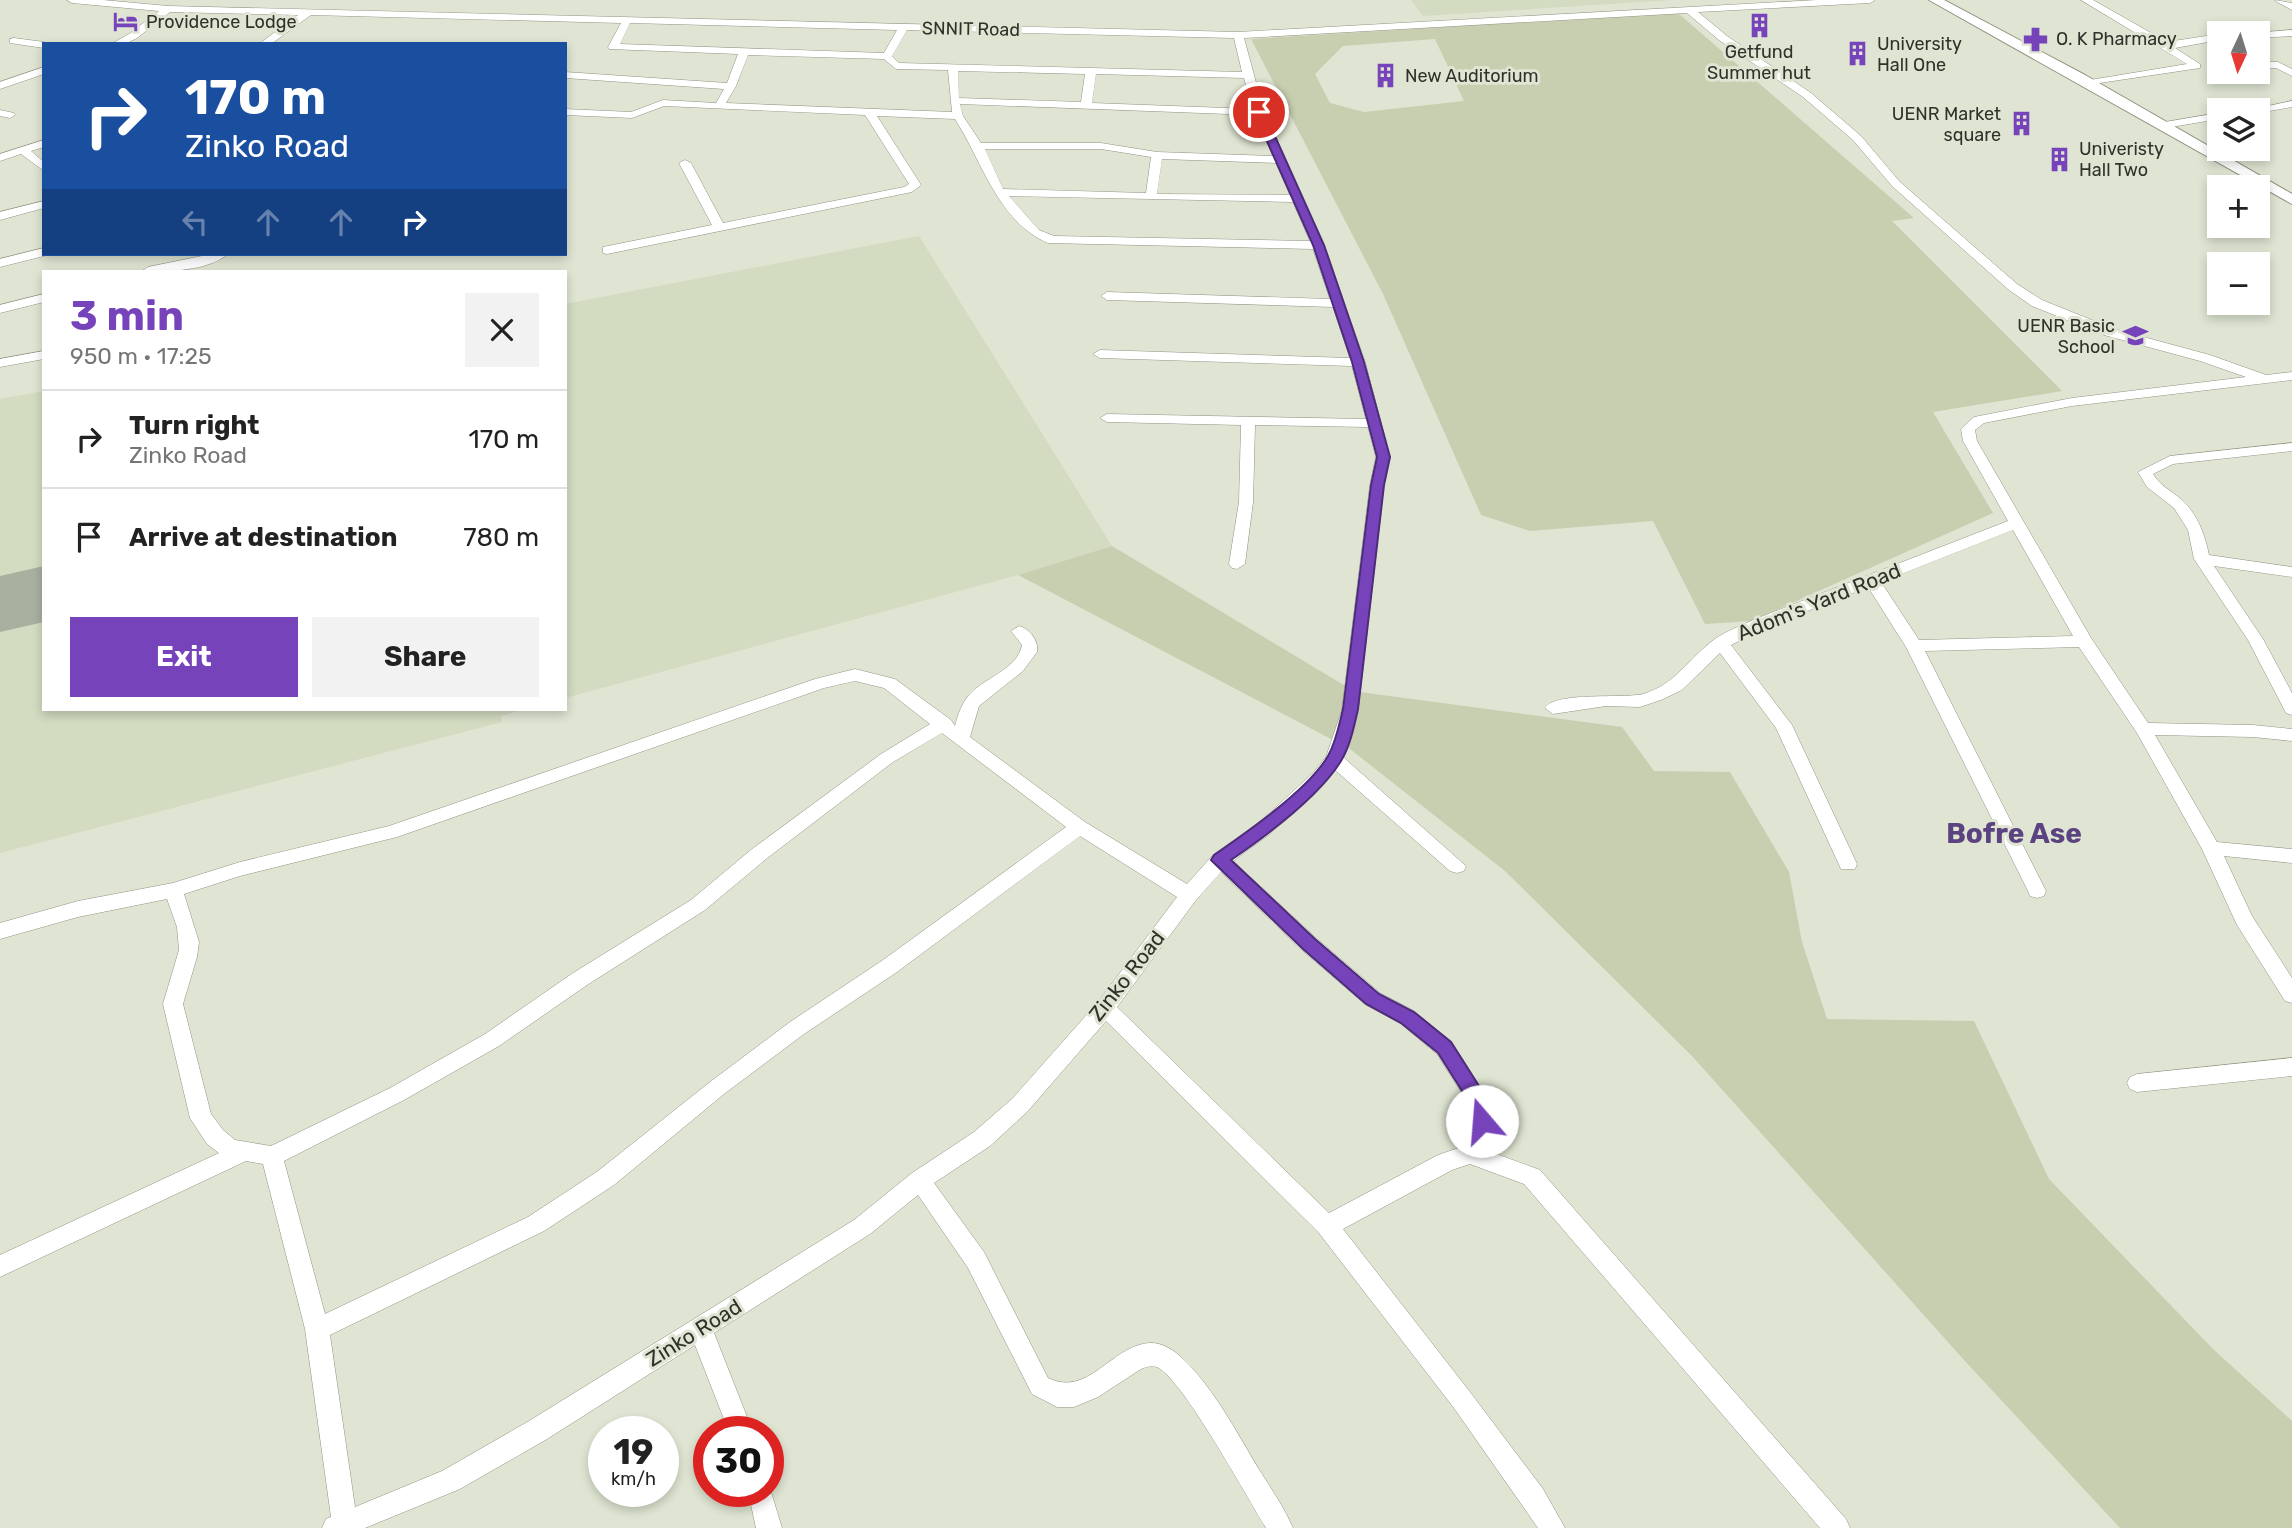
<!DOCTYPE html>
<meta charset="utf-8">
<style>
body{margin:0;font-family:Rubik,sans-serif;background:#f2f2f2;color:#222;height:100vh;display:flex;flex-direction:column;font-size:26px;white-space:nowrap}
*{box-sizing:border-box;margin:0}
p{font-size:23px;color:#767676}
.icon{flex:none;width:38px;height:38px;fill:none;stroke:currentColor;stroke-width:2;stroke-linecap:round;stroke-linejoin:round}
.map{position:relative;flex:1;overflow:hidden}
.details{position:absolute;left:42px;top:270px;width:525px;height:441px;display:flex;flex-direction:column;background:#fff;border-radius:0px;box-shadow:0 4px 10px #0003}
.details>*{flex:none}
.hud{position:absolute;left:42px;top:42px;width:525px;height:214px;border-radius:0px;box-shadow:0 4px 10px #0003;background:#1a4fa0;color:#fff;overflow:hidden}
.needle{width:46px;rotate:184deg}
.controls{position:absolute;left:2207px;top:21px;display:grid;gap:14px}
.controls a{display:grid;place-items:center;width:63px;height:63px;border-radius:0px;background:#fff;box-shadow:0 4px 10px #0003;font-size:35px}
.speed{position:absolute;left:588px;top:1416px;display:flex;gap:14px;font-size:35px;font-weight:700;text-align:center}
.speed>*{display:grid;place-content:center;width:91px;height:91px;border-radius:50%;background:#fff;box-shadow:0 4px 10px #0003;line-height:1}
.speed small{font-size:18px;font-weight:400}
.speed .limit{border:10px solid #d22;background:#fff;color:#111}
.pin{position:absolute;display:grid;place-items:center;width:60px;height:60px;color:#fff;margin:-30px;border:4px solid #fff;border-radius:50%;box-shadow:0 2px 7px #0007}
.me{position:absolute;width:77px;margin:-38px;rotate:342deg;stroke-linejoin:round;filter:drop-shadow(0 0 5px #0008)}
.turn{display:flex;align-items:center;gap:24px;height:147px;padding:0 28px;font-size:32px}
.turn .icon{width:91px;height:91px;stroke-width:2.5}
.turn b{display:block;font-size:49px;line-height:60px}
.lanes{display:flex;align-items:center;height:66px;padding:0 28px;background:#0003;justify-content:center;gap:35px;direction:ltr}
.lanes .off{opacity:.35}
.round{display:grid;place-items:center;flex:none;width:74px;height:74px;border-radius:0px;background:#f2f2f2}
.summary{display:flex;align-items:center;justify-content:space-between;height:119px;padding:0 28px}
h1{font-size:42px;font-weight:700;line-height:52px;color:#7743bb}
.action{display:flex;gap:14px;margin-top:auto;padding:14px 28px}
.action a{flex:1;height:80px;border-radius:0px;background:#7743bb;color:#fff;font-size:28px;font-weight:700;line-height:80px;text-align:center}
.action a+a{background:#f2f2f2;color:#222}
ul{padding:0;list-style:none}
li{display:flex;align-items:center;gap:21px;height:98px;padding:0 28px;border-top:2px solid #e0e0e0}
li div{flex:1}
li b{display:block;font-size:26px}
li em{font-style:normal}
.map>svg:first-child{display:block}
.built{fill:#d3dbc1}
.green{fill:#c7cfb0;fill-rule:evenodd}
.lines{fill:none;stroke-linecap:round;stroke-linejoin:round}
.runway{fill:#aab0a0;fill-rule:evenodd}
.minor-casing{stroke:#909483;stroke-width:1}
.major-casing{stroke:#909483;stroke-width:2}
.minor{fill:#fff;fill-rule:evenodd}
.major{fill:#fff;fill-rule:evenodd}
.route{fill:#7743bb;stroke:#4d2c7a;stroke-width:2}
.labels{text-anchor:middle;stroke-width:6;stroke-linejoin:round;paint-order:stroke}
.far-poi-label{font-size:18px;fill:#2f312a;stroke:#dfe5d2;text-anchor:start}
.far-street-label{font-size:18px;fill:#2f312a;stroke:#dfe5d2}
.street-label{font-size:21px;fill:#2f312a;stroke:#dfe5d2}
.district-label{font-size:28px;font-weight:bold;fill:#5a4380;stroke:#dfe5d2}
</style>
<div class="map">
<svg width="2292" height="1528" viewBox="0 0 2292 1528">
<rect width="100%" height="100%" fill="#dfe5d2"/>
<path class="built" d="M1411 0H1672L1423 16Z
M919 236 1112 546 1018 575 565 698V304Z
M44 391V709H526L501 716 502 722 0 853V399Z"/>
<path class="green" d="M1678 13 1914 218 1892 221 2062 391 1933 412 1993 513 1752 621 1705 624 1653 521 1530 531 1481 515 1383 294 1251 39ZM1435 39 1464 101 1364 112 1330 103 1315 74 1343 46Z
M1112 546 1342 684 1360 692 1622 727 1654 771 1730 772 1789 872 1802 942 1827 1019 1974 1021 2049 1179 2213 1349 2292 1421V1528H2120L1964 1360 1692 1056 1505 871 1350 749 1018 575Z"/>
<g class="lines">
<path class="runway" d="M44 566V622L0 632V576Z"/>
<defs>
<path id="minor" d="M67 0H103L168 6 1238 32 1817 0H1875L1870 3 1698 12 1727 36 1811 93 1861 136 1900 182 2017 284 2042 300 2114 329 2210 355 2266 375 2292 372V380L2072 406 1984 423 1975 430 1977 441 2091 638 2148 723 2253 725 2292 729V741L2253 737 2155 735 2217 842 2292 849V863L2224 856 2252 916 2292 978V1003L2285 1001 2237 925 2202 849 2137 733 2079 647 1925 651 2046 891 2044 896 2037 898 2030 896 2028 891 1906 647 1868 587 1765 628 1731 645 1792 725 1857 864 1855 869H1841L1776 728 1720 653 1682 690 1661 700 1640 707 1606 706 1553 714 1545 708C1556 691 1624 699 1643 694 1675 685 1689 658 1715 639 1726 631 1741 626 1753 620L2008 521 1963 441 1961 429 1974 417 2072 398 2246 377 2200 361 2104 335 2032 306 2009 290 1892 186 1853 140 1803 97 1719 40 1687 13 1244 38 1264 112 1324 245 1365 362 1390 457 1384 485 1358 710 1343 757 1466 866 1464 871 1457 873 1450 871 1335 770 1271 833 1233 861 1316 938 1380 993 1414 1011 1451 1042 1486 1097 1493 1121 1491 1152 1540 1170 1846 1519 1850 1528H1820L1524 1184 1470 1164 1452 1170 1343 1229 1470 1392 1543 1489 1565 1528H1538L1454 1408 1319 1233 1106 1021 1027 1112 990 1146 934 1183 984 1252 1048 1378C1088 1398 1111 1346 1149 1343 1161 1342 1174 1350 1182 1358 1213 1387 1236 1431 1258 1468 1270 1487 1284 1507 1293 1528H1266C1248 1499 1182 1378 1157 1367 1151 1365 1146 1367 1141 1369L1098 1397 1074 1407H1057L1032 1394 968 1268 918 1195 870 1234 714 1333 753 1432H729L695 1345 547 1439 460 1489 365 1528H322L326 1519 331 1517 305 1329 263 1164 246 1161 0 1277V1255L219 1153 207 1144 190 1118 163 1004 179 950 177 927 167 899 78 917 0 939V923L78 901 173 883 240 862 389 826 815 679 855 669 895 679 951 720 955 726C958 714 962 703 969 695 985 677 1017 670 1022 645L1011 631 1019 626C1030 629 1039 641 1037 652L1023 671 979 706 970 737 1085 822 1187 884 1213 855 1259 823 1314 772 1326 757 1342 710 1370 485 1376 457 1368 427 1255 425 1253 502 1245 564 1237 569 1232 568 1229 564 1239 502 1241 425 1107 422 1100 418 1107 414 1366 419 1352 366 1100 358 1093 354 1100 350 1350 358 1333 307 1107 300 1101 296 1107 292 1330 299 1313 249 1048 243C998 222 982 161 955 119L877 116 921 185 912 192 607 254 603 253V247L712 225 679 163 685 160 691 163 723 223 904 187 909 184 865 115 664 106 632 118 565 115V109L631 112 663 100 716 103 724 89 565 78V72L727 83 738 54 609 49 608 47 621 23 311 15 271 44H259L298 15 170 12 137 38 125 44H111L129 34 159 11 72 3ZM630 23 897 30 884 53 620 44ZM907 30 1234 38 1242 72 899 63 892 56ZM748 55 884 59 896 69 948 70 952 112 726 103 736 86ZM958 71 1085 74 1081 102 959 98ZM1096 74 1244 78 1253 109 1092 103ZM960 104 1255 115 1273 156 1157 152 1101 143H981L963 116ZM985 149H1101L1151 157 1146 193 1003 189ZM1162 159 1276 163 1290 195 1157 194ZM1009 196 1293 202 1310 241 1054 236 1039 230ZM2013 530 2073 636 1919 640 1881 582ZM855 681 884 688 930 724 881 754 752 849 691 900 573 973 485 1034 390 1088 271 1146 235 1140 223 1130 211 1114 183 1004 197 957 199 942 184 894 240 876 397 837 824 688ZM942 733 1066 827 883 960 790 1022 710 1082 598 1171 528 1217 325 1314 284 1161 404 1100 499 1046 587 985 705 910 766 859 893 762ZM1080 836 1177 897 1098 1002 1013 1098 974 1132 912 1173 854 1220 529 1421 442 1471 355 1507 330 1335 544 1231 614 1185 724 1094 804 1034 897 972ZM1221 872 1302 950 1366 1005 1400 1023 1437 1054 1466 1100 1471 1121 1470 1144 1438 1155 1329 1213 1117 1007 1196 900Z
M2081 0H2093L2167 42 2219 34V40L2175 48 2200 64V68L2086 85V81L2090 80 2187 64Z
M2275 0 2292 3V10L2277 2Z
M2292 30V36L2258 38V33H2254Z
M14 38 44 42 48 44H44V48L10 43V39Z
M2258 62H2278L2292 69V76L2276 68H2258Z
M44 67V74L0 89V82Z
M2292 101V107L2258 113V110H2250Z
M0 110 14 113 15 115 10 118 0 116Z
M2219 113V119L2165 128 2160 125 2165 122Z
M44 140V147L31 151 44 162V171L21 154 0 161V154Z
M44 201V208L0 220V212Z
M44 248V254L48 255 0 267V259Z
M212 254H228C208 271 167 272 142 271L148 267Z
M44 294V302L0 313V305Z
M44 351V359L0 367V359Z
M2292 443V451L2173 464 2153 474C2160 486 2172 491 2182 500 2198 515 2205 535 2209 555L2292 567V577L2214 566 2263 639 2292 693V715L2286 713 2248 640 2194 559 2188 530 2174 508 2147 487 2138 472 2170 456Z
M2292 1058V1076L2137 1092 2130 1089 2127 1083 2130 1077 2137 1074Z
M768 1482 782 1528H756L748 1491H768Z"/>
<path id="major" d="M1929 0H1944L2085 75 2292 194V204Z"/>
</defs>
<use href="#minor" class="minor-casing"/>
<use href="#major" class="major-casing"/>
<use href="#minor" class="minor"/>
<use href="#major" class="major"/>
</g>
<path class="route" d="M1259 109 1264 112 1324 245 1364 362 1390 457 1384 485 1358 709C1354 727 1350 746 1341 761 1318 798 1266 836 1231 860L1315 939 1379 994 1414 1012 1451 1042 1486 1097 1492 1121 1489 1127 1482 1130 1475 1127 1467 1099 1438 1053 1401 1023 1366 1004 1303 949 1211 860 1214 855C1247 832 1308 790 1328 756 1336 742 1339 725 1343 709L1371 485 1377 457 1352 362 1313 245 1254 112Z"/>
<defs>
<symbol id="hotel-bare" viewBox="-9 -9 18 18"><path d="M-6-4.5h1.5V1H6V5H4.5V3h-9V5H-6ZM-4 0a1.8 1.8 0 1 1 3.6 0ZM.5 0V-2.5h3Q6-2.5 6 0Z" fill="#7743bb" stroke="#dfe5d2" stroke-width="2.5" paint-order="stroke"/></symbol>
<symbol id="building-bare" viewBox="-9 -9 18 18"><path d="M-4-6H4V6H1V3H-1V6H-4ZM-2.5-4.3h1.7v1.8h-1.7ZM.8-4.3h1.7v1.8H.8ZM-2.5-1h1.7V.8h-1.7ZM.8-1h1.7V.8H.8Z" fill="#7743bb" stroke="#dfe5d2" stroke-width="2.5" paint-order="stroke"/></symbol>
<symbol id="pharmacy-bare" viewBox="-9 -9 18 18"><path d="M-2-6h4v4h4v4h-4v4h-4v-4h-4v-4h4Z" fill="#7743bb" stroke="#dfe5d2" stroke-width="2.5" paint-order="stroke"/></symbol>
<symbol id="school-bare" viewBox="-9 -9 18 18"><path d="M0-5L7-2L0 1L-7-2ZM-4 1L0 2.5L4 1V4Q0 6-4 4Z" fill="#7743bb" stroke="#dfe5d2" stroke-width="2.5" paint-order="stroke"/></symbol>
</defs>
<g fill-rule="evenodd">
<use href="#hotel-bare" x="108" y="4" width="35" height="35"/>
<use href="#building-bare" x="1742" y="8" width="35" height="35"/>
<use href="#pharmacy-bare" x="2018" y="22" width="35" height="35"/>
<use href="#building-bare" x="1840" y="36" width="35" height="35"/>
<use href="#building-bare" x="1368" y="58" width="35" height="35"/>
<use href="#building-bare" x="2004" y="106" width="35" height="35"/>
<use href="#building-bare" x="2042" y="142" width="35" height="35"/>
<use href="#school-bare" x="2118" y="318" width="35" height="35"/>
</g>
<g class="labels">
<g class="far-poi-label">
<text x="146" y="28">Providence Lodge</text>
<text x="2056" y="45">O. K Pharmacy</text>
<text x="1877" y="50">University<tspan x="1877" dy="21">Hall One</tspan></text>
<text x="1759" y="58" text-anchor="middle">Getfund<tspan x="1759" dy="21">Summer hut</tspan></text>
<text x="1405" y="82">New Auditorium</text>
<text x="2001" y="120" text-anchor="end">UENR Market<tspan x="2001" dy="21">square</tspan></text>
<text x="2079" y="155">Univeristy<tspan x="2079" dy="21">Hall Two</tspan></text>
<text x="2115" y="332" text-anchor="end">UENR Basic<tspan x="2115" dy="21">School</tspan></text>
</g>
<g class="far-street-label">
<text transform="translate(971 29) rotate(1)" y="6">SNNIT Road</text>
</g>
<g class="street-label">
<text transform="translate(1819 602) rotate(-22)" y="7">Adom's Yard Road</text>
<text transform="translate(1127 976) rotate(-52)" y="7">Zinko Road</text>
<text transform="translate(694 1333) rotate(-32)" y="7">Zinko Road</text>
</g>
<g class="district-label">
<text x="2014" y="843">Bofre Ase</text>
</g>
</g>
</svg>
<div class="controls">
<a><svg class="needle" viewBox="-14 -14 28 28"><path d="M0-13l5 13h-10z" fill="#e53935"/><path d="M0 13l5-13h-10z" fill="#767676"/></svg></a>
<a><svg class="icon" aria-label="layers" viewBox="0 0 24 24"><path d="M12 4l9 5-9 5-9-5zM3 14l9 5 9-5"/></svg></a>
<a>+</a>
<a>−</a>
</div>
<div class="speed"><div>19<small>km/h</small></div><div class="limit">30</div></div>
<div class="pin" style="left:1259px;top:112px;background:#d93025"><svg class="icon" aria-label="arrive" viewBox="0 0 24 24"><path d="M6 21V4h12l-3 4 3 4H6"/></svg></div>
<svg class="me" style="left:1482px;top:1121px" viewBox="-20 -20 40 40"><circle r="19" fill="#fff"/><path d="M0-13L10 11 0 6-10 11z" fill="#7743bb"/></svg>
<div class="hud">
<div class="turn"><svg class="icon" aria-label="right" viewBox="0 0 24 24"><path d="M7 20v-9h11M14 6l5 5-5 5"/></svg><div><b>170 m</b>Zinko Road</div></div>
<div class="lanes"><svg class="icon off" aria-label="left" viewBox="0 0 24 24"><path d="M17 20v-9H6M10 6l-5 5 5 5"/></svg><svg class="icon off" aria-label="ahead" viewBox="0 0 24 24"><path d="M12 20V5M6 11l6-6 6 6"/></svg><svg class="icon off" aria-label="ahead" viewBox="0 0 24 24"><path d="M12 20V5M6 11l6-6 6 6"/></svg><svg class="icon" aria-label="right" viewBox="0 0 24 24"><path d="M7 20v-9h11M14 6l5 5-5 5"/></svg></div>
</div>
<section class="details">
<div class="summary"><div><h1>3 min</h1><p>950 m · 17:25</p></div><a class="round"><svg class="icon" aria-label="close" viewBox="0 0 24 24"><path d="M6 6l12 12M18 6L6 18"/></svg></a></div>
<ul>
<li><svg class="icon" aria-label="right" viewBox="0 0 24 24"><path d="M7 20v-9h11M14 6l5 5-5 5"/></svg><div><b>Turn right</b><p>Zinko Road</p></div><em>170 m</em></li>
<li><svg class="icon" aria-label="arrive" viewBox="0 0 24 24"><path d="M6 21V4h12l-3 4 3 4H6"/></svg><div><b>Arrive at destination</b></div><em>780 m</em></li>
</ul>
<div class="action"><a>Exit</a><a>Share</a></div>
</section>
</div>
